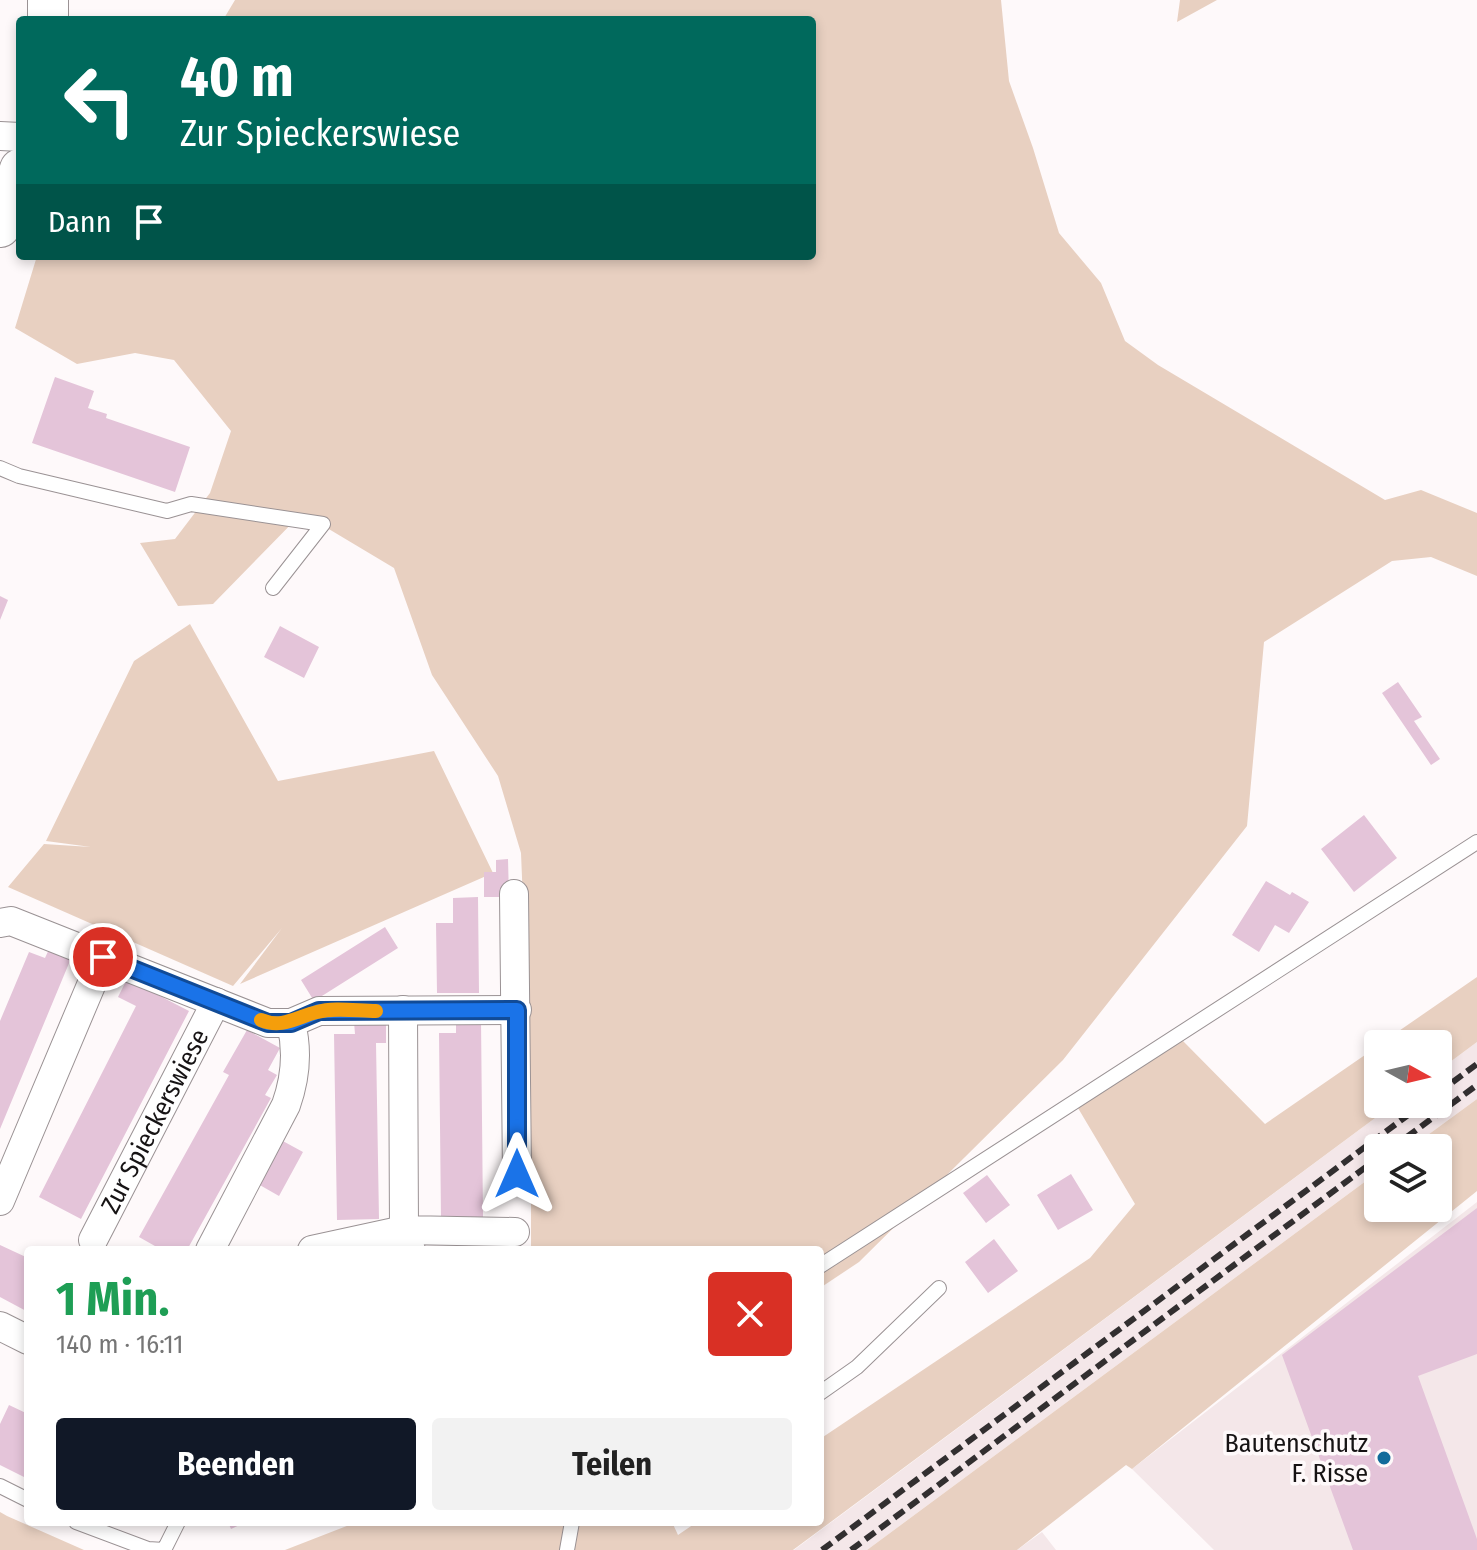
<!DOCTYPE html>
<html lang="de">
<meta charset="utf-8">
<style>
body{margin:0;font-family:"Fira Sans Condensed",sans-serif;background:#f2f2f2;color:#222;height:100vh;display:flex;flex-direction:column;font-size:30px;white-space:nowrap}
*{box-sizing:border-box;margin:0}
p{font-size:26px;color:#767676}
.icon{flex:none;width:44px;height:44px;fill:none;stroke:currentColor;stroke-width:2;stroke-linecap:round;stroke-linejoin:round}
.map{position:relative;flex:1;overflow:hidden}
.sheet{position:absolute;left:24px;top:1246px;width:800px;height:280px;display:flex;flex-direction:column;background:#fff;border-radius:8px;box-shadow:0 4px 12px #0003}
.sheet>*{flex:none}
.top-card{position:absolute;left:16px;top:16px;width:800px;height:244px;border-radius:8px;box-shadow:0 4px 12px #0003;background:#00695c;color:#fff;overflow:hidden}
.needle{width:52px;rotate:98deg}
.fabs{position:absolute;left:1364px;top:1030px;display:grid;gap:16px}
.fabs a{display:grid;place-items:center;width:88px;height:88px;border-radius:8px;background:#fff;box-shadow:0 4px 12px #0003;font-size:40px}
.pin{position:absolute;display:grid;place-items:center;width:68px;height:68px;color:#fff;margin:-34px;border:4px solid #fff;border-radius:50%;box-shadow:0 2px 8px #0007}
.me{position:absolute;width:88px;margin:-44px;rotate:0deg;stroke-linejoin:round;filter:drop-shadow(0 0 6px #0008)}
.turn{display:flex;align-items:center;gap:28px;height:168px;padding:0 32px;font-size:36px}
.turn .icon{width:104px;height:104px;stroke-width:2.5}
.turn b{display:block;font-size:56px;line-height:68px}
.then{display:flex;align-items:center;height:76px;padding:0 32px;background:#0003;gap:16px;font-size:30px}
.round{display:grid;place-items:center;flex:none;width:84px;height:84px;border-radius:8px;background:#f2f2f2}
.head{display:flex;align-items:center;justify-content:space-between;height:136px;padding:0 32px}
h1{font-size:48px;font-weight:700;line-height:60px;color:#1e9e55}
.primary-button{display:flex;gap:16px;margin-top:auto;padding:16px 32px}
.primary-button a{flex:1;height:92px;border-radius:8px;background:#111827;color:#fff;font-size:32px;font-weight:700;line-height:92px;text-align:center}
.primary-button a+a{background:#f2f2f2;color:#222}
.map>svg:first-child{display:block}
.built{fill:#f4e7e9}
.green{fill:#e8d0c1}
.building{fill:#e4c4d9}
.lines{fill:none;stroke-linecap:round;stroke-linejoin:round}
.lane-casing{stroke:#9a9294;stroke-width:16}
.street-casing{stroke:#9a9294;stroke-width:30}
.secondary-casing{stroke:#9a9294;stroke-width:42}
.lane{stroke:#fff;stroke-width:14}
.street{stroke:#fff;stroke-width:28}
.secondary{stroke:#fff;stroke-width:40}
.rail{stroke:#322f30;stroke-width:6;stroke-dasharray:12 6;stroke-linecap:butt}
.route-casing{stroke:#114b97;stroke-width:20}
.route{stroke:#1a73e8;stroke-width:14}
.slow{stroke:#f59e0b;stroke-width:14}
.poi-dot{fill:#126b9b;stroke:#fef9fa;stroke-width:3}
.labels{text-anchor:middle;stroke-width:7;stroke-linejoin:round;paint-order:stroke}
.street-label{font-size:26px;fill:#161314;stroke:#fef9fa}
.poi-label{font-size:26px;fill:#161314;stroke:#fef9fa;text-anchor:end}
</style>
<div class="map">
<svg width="1477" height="1550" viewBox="0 0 1477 1550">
<rect width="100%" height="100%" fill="#fef9fa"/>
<path class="built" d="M1477 1042V1099L1410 1148H1378V1172L867 1550H794L1394 1104H1438V1071Z
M1477 1202V1550H1214L1132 1469Z
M1042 1532 1056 1550H1017Z"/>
<path class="green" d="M235 0H1001L1009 81 1033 148 1059 233 1101 283 1125 341 1158 365 1385 500 1421 490 1477 513V576L1431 557 1392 561 1264 642 1247 826 1063 1060 859 1262 820 1288V1250H531V1098L521 853 498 776 432 675 394 568 302 513 213 604 178 606 140 543 175 539 210 493 231 431 174 360 135 353 77 364 15 328 37 256H812V20H223Z
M1180 0H1217L1177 22Z
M190 624 278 781 434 751 493 873 240 984 282 928 233 986 8 887 44 844 91 847 46 841 134 661Z
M1477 977V1042L1438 1071V1044H1380Z
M1183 1041 1265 1124 1378 1046V1104H1394L793 1550H285L357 1522H672L678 1535 697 1522H820V1439L1090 1258 1135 1204 1075 1103Z
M1477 1099V1191L1132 1469 1126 1465 1017 1550H867L1378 1172V1208H1438V1148H1410Z
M0 1512 7 1516 84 1550H0Z"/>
<path class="building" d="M55 377 94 391 88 408 107 414 106 418 190 447 175 492 32 443Z
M0 596 8 600 0 620Z
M280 626 319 647 304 678 264 657Z
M1398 682 1422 717 1414 721 1440 759 1431 765 1382 693Z
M1364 815 1397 858 1354 892 1321 849Z
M508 859 509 897H484V872H496V860Z
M1266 881 1290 895 1292 892 1309 902 1289 933 1275 925 1259 952 1232 935Z
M478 897 479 993H437L436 923H453V898Z
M385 927 398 948 314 1001 301 980Z
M50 947 72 956 0 1129V1021L29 952 45 958Z
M127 979 189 1011 81 1219 39 1197 136 1006 118 997Z
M456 1020H481L483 1218 441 1219 439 1033H456Z
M386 1021V1043H376L379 1219 337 1220 334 1034H355L354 1022Z
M247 1030 280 1048 268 1070 277 1075 265 1095 271 1098 187 1250H162L139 1237 229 1075 223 1072Z
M281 1140 303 1152 279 1196 258 1184Z
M1071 1174 1093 1210 1058 1230 1037 1195Z
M987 1175 1010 1205 986 1223 963 1193Z
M1477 1208V1354L1418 1376 1477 1539V1550H1353L1282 1355Z
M994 1239 1018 1271 988 1293 965 1262Z
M0 1245 28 1258V1312L0 1297Z
M9 1405 28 1414V1469L24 1477 0 1465V1424Z
M228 1522H246L231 1529Z"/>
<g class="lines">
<defs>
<path id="lane" d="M0 468 19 476 167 511 191 504 323 524 273 588
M820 1266 1477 842
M820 1393 857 1367 939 1288
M0 1486 28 1500
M76 1522 148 1549 164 1550 178 1522
M567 1550 572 1522"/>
<g id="street">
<path d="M0 136 20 137"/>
<path d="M514 894 517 1174"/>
<path d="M0 923 11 921 268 1023H291"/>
<path d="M403 1010 404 1230 515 1232"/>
<path d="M0 1201 103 957"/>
<path id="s1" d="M93 1240 216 1002"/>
<path d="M210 1250 286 1105C296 1077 298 1051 291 1023L319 1011 517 1010"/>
<path d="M312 1250 404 1230 411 1250"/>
<path d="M0 1326 28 1340"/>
</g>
<path id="secondary" d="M48 20V0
M0 227 20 169"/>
</defs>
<use href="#lane" class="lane-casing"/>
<use href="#street" class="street-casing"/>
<use href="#secondary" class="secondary-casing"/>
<use href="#lane" class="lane"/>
<use href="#street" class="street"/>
<use href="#secondary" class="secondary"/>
<path class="rail" d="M1438 1093 1477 1064
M1392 1148 1477 1085
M822 1550 1423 1104
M851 1550 1378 1158"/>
</g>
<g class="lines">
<defs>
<path id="route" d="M103 957 268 1023H291L319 1011 517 1010V1174"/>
</defs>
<use href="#route" class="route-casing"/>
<use href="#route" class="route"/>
<path class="slow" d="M261 1020C282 1029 297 1017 317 1012 334 1007 358 1011 376 1011"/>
</g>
<circle class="poi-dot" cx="1384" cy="1458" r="8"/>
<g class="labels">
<g class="street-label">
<text dy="9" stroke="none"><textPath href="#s1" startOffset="134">Zur Spieckerswiese</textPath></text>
</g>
<g class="poi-label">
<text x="1368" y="1452">Bautenschutz<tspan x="1368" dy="30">F. Risse</tspan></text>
</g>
</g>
</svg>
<div class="fabs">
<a><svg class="needle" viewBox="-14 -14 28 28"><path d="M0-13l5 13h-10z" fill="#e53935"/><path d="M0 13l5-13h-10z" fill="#767676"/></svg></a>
<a><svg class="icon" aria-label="layers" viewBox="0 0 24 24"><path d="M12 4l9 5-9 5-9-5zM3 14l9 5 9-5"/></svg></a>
</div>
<div class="pin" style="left:103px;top:957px;background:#d93025"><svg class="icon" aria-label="arrive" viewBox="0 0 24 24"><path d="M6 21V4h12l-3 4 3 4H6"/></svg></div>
<svg class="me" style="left:517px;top:1174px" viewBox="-20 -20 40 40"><path d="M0-17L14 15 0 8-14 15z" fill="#1a73e8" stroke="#fff" stroke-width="4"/></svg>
<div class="top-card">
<div class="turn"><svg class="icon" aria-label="left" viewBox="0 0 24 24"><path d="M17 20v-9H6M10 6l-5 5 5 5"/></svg><div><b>40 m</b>Zur Spieckerswiese</div></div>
<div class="then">Dann<svg class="icon" aria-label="arrive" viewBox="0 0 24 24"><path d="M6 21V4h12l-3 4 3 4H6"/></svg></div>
</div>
<section class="sheet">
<div class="head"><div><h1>1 Min.</h1><p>140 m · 16:11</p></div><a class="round" style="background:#d93025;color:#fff"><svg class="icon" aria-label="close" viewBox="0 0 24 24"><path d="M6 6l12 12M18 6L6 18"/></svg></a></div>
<div class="primary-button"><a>Beenden</a><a>Teilen</a></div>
</section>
</div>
